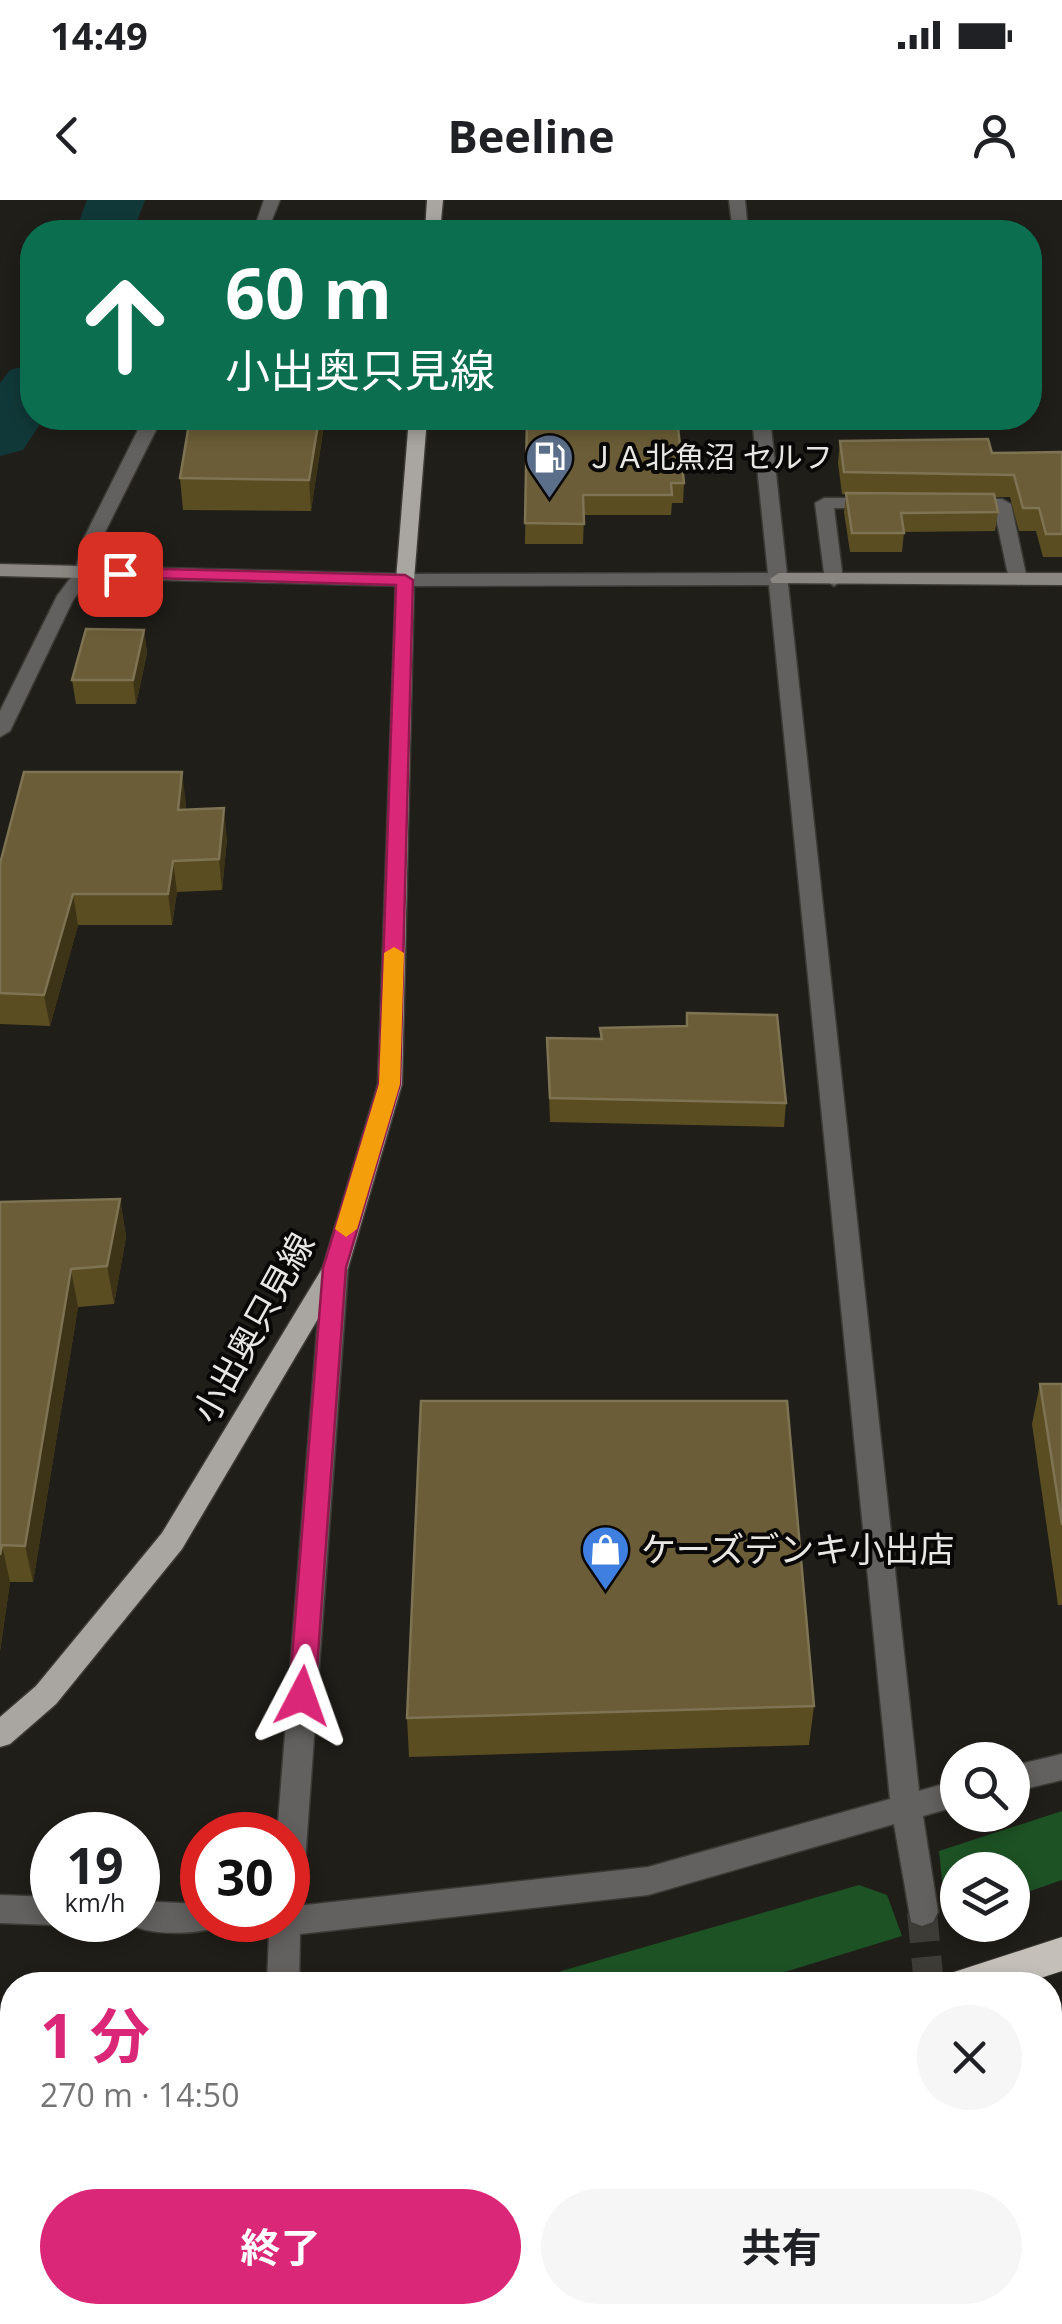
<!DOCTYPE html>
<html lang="ja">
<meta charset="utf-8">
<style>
body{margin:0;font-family:"Open Sans","Noto Sans JP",sans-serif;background:#f6f6f6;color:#202124;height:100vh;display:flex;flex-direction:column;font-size:38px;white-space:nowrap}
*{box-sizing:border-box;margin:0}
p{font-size:32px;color:#757577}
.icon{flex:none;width:55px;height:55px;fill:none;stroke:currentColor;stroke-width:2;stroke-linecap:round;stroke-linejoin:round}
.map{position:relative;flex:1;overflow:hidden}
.sheet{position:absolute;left:0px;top:1772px;width:1062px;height:352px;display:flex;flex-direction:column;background:#fff;border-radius:40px 40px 0 0;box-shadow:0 5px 15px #0003}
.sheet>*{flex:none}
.guide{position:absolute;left:20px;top:20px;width:1022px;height:210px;border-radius:40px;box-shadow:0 5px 15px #0003;background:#0b6e4f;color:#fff;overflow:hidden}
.buttons{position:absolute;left:940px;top:1542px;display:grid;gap:20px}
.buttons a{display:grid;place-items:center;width:90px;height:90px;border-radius:50%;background:#fff;box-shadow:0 5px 15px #0003;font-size:50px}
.speed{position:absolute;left:30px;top:1612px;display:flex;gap:20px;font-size:50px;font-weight:700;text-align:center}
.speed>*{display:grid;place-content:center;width:130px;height:130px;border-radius:50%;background:#fff;box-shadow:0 5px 15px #0003;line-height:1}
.speed small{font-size:25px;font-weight:400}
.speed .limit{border:15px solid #d22;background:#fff;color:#111}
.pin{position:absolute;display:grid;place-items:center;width:85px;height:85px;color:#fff;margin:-42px;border-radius:20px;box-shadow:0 5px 15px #0006}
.me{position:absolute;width:110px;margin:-55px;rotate:4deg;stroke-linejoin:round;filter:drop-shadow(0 0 8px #0008)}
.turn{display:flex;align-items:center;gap:35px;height:210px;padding:0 40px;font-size:45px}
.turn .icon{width:130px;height:130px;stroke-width:2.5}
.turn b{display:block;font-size:70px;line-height:85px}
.round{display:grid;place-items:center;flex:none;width:105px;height:105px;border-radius:52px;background:#f6f6f6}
.headline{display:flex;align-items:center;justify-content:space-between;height:170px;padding:0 40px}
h1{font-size:60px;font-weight:700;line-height:75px;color:#db2777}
.button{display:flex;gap:20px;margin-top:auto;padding:20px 40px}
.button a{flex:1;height:115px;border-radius:60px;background:#db2777;color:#fff;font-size:40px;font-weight:700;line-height:115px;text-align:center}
.button a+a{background:#f6f6f6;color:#202124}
.status{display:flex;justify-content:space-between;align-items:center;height:70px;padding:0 50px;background:#fff;direction:ltr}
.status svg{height:28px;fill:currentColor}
header{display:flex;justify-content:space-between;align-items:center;height:130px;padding:0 40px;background:#fff;font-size:45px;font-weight:700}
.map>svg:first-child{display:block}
.green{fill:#1d5224}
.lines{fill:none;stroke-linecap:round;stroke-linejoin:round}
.river{fill:#113838;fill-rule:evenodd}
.street-tunnel{stroke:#3e3c37;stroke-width:30;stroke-dasharray:30 15;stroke-linecap:butt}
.lane-casing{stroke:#3c3a35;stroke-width:3}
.street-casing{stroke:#3c3a35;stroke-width:3}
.secondary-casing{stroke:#3c3a35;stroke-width:3}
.primary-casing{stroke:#3c3a35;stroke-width:3}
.highway-casing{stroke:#3c3a35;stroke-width:2}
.lane{fill:#63615f;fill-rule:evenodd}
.street{fill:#63615f;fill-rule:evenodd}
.secondary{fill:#8a8783;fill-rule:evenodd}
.primary{fill:#a9a5a0;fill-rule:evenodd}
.highway{fill:#c4c0b9;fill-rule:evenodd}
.wall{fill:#5b4d22}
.shaded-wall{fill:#3d3316}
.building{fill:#6a5d37;stroke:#7e7352;stroke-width:2.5}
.route{fill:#db2777;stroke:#8e194d;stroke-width:2.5}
.slow{fill:#f59e0b}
.labels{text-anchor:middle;stroke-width:8;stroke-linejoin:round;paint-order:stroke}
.far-poi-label{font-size:30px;fill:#e8e7e3;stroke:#090806;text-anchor:start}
.street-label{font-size:35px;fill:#e8e7e3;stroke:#090806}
.poi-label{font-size:35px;fill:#e8e7e3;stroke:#090806;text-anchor:start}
</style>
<div class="status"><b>14:49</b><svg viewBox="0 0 49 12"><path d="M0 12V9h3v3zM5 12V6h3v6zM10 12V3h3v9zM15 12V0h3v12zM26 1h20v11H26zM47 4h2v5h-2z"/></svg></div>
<header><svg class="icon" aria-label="back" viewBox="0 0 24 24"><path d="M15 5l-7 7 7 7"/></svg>Beeline<svg class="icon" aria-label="person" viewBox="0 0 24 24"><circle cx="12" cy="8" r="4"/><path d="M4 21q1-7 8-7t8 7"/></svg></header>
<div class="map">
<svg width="1062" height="2124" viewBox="0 0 1062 2124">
<rect width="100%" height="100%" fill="#201e19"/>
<path class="green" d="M1062 1611V1680L1013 1697 1012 1670H958L957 1716 946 1720 939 1651Z
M859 1685 887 1695 902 1736 742 1785H513Z
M12 1896V1997L0 2001V1898Z
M1062 1948V2026L1050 2030V1952Z"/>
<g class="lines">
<path class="river" d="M87 0H145L133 32H75Z
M32 164V218H44L23 250 0 256V183L10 170Z"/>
<path class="street-tunnel" d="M922 1712 929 1785
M270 2112V2124"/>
<defs>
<path id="lane" d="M91 337 100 342 93 373 73 400H59L57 396 75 372 82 342Z"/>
<path id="street" d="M264 0H280L267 32H253Z
M729 0H745L748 32H733Z
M144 218H162L100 342 97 346H85L82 342Z
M752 218H770L919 1591 958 1580V1606L923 1616 938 1712 933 1722 922 1726 911 1722 894 1624 648 1695 300 1734 299 1785H267L269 1735 234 1730 229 1720H288V1707L648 1667 890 1599 769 385 405 386 396 380 405 374 768 373Z
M824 298H878L887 303 878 308H834L843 380 834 386 825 380 815 303Z
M1002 299 1011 304 1027 379 1018 385 1009 379 994 309H963L954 304 963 299Z
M66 390 75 396 10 531 0 537V511L57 396Z
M335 1059 344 1062 348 1068 303 1690 299 1700 288 1704V1635H277L322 1068 326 1062Z
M1062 1554V1580L1012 1592V1566Z
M0 1695 52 1697V1720H63L52 1725 0 1723Z
M138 1701 202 1704V1720H217L213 1728C193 1735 139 1736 125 1720H138Z
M1062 2033V2067L1050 2071V2037Z
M837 2112H896L891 2124H833Z
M939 2112H973L974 2124H940Z"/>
<path id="secondary" d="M0 364 405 374 414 380 405 386 0 376Z
M779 373H1062V385L772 383 770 379Z"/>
<path id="primary" d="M427 0H443L440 32H425Z
M409 218H427L414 380 402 884 348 1068 182 1349 56 1504 10 1544 0 1547V1517L36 1486 162 1333 323 1067 378 884 396 380Z"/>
<path id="highway" d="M1062 1737V1771L1019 1785H945L951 1773Z
M1062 1859V1895L1050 1899V1863Z
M12 2060V2101L0 2106V2064Z
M303 2112H374L369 2124H298Z"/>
</defs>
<use href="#lane" class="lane-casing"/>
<use href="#street" class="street-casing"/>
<use href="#secondary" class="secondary-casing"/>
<use href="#primary" class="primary-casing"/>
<use href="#highway" class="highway-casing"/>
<use href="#lane" class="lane"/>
<use href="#street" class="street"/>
<use href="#secondary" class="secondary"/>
<use href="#primary" class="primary"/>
<use href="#highway" class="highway"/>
</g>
<path class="wall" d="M190 218H325L311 311 183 310 180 278Z
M479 218H677L684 283 683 303H672L671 315H584L583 344H525L527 220H479Z
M840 241 992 253 1062 252V357H1043L1036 331H1019L1010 297H994L998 312 995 331 904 332 902 352H850L844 312 846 295 842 294 838 263Z
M144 430 147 453 136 504H76L72 480Z
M186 603 185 610 227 639 222 690 177 692 172 725H78L50 826 0 824V664Z
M687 813 786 903 784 927 550 922 547 838 600 839V828L687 826Z
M120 999 126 1037 114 1104 78 1107 33 1382H10L0 1451V1002Z
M1040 1184H1062V1405H1058L1032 1224Z
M814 1506 809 1545 409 1557 407 1518Z"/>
<path class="shaded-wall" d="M319 218H325L311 311 309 280Z
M144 430 147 453 136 504 133 480Z
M182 572 186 603 182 641 178 610Z
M224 608 227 639 222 690 219 659Z
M173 661 177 692 172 725 168 694Z
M73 694 78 725 50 826 44 795Z
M120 999 126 1037 114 1104 107 1066Z
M71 1069 78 1107 33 1382 25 1346Z
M2 1345 10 1382 0 1451V1355Z"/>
<path class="building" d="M190 218H319L309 280 180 278Z
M527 218H677L684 283H671L672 295H583L584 324 525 323Z
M988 239 992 253 1062 252V334H1046L1039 308H1023L1014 275 844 272 840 241Z
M846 293 994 294 998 312 901 313 904 333H852Z
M86 429 144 430 133 480H72Z
M24 572H182L178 610 224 608 219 659 173 661 168 694H73L44 795 0 793V664Z
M687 813 777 815 786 903 550 898 547 838 602 839 600 828 687 826Z
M120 999 107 1066 71 1069 25 1346 2 1345 0 1355V1002Z
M1040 1184H1062V1325Z
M421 1201H787L814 1506 407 1518Z"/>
<path class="route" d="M120 368 405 375 413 380 400 884 346 1068 315 1496 312 1503 302 1507 293 1503 289 1496 323 1068 379 884 396 385 114 377V370Z"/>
<path class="slow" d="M394 747 404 753 400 884 357 1029 346 1037 335 1029 379 884 384 753Z"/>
<defs>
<symbol id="fuel-pin" viewBox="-11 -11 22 30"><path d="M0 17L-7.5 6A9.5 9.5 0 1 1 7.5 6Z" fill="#5c6f8a" stroke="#090806"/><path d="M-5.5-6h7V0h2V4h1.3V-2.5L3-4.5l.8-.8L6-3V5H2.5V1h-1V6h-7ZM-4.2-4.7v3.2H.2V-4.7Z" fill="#fff"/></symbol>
<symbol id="shop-pin" viewBox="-11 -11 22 30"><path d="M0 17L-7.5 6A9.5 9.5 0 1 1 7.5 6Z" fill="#3f7fe0" stroke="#090806"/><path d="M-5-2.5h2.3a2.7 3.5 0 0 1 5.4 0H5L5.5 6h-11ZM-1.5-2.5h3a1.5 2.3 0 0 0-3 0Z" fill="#fff"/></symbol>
</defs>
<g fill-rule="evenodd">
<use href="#fuel-pin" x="522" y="230" width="55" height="75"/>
<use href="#shop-pin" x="578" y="1322" width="55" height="75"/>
</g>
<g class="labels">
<g class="far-poi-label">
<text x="585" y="268">ＪＡ北魚沼 セルフ</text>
</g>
<g class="street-label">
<text transform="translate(254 1128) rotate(-61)" y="12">小出奥只見線</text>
</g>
<g class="poi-label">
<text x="641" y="1362">ケーズデンキ小出店</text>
</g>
</g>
</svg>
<div class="buttons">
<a><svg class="icon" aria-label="search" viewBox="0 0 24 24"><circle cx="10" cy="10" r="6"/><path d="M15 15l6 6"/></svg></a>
<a><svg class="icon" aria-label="layers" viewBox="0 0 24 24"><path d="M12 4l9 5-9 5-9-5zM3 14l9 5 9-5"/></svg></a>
</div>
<div class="speed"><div>19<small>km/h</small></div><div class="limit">30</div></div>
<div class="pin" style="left:120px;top:374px;background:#d93025"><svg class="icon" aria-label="arrive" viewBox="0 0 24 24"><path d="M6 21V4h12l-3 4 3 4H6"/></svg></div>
<svg class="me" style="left:302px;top:1496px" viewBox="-20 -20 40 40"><path d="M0-17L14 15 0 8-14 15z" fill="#db2777" stroke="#fff" stroke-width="4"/></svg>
<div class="guide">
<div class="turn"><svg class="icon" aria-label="ahead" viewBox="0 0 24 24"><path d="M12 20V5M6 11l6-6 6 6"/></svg><div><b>60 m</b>小出奥只見線</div></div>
</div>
<section class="sheet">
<div class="headline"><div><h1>1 分</h1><p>270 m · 14:50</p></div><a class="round"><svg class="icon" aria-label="close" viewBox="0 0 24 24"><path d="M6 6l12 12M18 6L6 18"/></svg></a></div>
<div class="button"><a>終了</a><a>共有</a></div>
</section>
</div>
